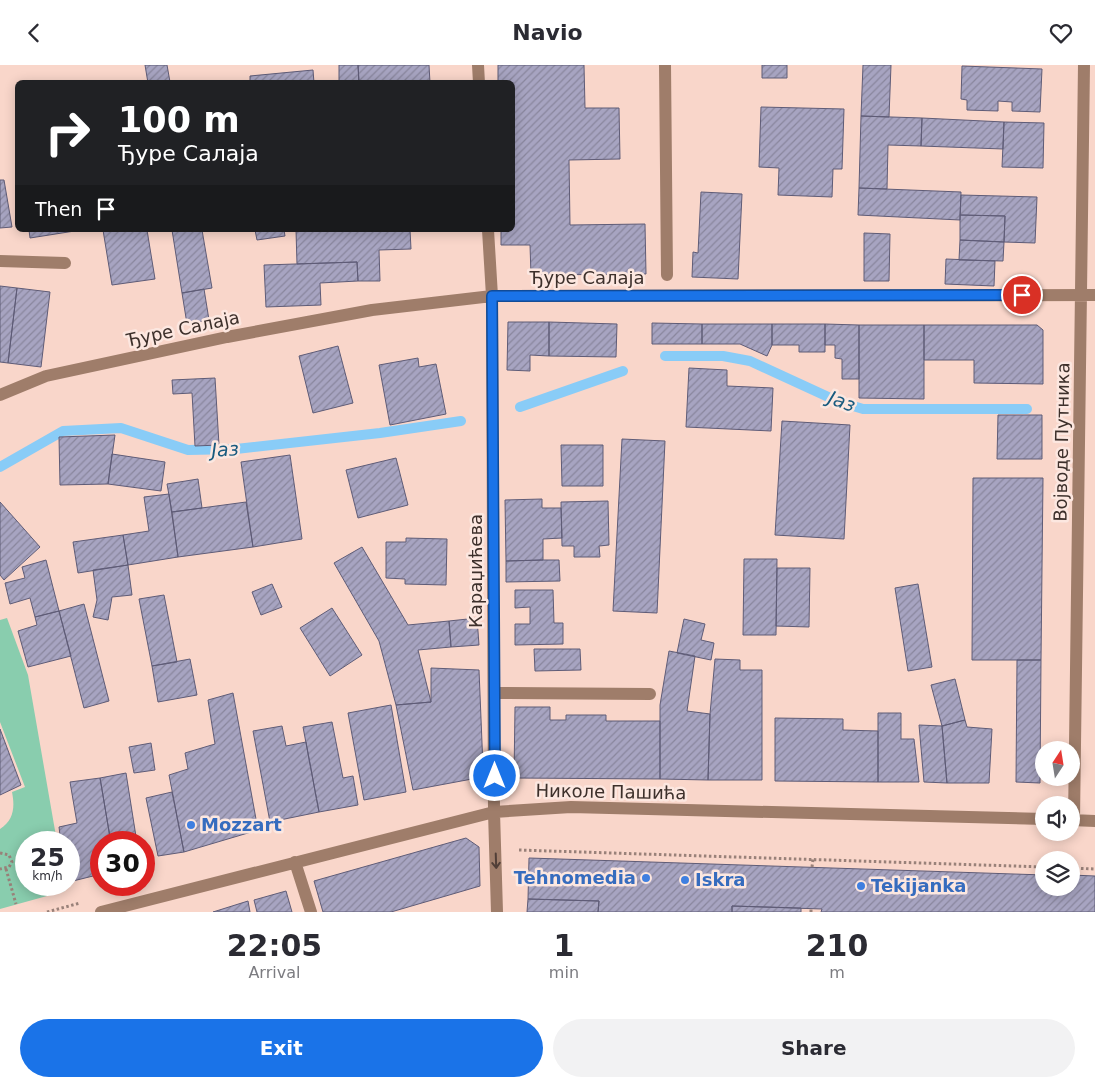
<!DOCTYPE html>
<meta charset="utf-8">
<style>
body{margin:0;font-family:"DejaVu Sans",sans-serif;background:#f2f2f3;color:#2b2b33;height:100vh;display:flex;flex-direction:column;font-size:19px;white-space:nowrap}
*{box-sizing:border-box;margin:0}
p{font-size:16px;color:#7c7c81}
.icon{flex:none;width:28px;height:28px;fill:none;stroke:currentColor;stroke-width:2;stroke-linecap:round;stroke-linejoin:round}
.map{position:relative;height:847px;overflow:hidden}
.drawer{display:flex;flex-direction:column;background:#fff;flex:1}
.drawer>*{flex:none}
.guide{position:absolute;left:15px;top:15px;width:500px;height:152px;border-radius:8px;box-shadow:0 2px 12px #0003;background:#202124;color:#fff;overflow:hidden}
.needle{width:32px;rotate:12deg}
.controls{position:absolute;left:1035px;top:676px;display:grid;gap:10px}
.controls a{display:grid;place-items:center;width:45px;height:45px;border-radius:50%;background:#fff;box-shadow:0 2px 12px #0003;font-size:25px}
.speed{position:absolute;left:15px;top:766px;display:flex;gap:10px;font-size:25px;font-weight:700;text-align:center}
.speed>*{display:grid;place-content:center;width:65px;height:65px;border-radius:50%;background:#fff;box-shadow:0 2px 12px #0003;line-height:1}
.speed small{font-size:12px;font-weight:400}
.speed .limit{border:8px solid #d22;background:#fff;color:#111}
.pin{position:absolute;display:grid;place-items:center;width:42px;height:42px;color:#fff;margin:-21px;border:2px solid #fff;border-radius:50%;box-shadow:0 1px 5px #0007}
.me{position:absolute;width:55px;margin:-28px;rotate:0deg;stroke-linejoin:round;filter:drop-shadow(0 0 4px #0008)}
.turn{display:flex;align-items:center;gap:18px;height:105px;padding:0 20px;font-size:22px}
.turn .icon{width:65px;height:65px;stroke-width:2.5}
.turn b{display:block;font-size:35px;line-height:42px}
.then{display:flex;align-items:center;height:48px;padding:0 20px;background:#0003;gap:10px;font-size:19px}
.eta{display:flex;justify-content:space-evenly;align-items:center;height:85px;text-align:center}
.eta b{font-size:30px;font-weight:800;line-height:35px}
.cta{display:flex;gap:10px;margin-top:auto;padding:10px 20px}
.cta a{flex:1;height:58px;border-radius:30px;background:#1a73e8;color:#fff;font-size:20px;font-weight:800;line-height:58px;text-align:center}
.cta a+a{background:#f2f2f3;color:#2b2b33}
header{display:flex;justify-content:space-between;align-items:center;height:65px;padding:0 20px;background:#fff;font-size:22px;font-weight:800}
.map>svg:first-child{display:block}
.grass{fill:#89cdae}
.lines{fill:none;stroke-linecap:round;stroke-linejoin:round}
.stream{stroke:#89ccf7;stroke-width:10}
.building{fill:url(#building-hatch);stroke:#5f5c77}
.path{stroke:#998179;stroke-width:3;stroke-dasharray:2.5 2.5;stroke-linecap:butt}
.minor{stroke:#9f7d6a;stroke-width:12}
.oneway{stroke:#513f38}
.route-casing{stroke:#114b97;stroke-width:12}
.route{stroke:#1a73e8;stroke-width:9}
.shop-dot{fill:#3f7fe0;stroke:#fce7e0;stroke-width:2}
.labels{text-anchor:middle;stroke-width:5;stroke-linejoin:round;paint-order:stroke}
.street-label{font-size:18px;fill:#3d302b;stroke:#fce7e0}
.shop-label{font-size:18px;font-weight:bold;fill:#366cbe;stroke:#fce7e0;text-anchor:start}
.water-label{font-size:19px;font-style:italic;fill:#185a7e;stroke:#fce7e0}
</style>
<header><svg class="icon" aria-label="back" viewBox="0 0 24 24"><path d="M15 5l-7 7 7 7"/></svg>Navio<svg class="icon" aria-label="heart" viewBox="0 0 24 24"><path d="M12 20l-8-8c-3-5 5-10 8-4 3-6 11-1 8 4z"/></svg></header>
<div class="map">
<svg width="1095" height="847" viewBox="0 0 1095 847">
<defs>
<pattern id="building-hatch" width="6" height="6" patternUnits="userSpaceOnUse" patternTransform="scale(1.25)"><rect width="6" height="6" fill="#a7a4c1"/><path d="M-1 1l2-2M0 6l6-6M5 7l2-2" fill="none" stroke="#89869d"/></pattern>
</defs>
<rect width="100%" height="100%" fill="#f9d6ca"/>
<path class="grass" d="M7 553 28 610 57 777 26 778V820H64L65 826 0 844V764C14 755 15 742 12 727L25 722 0 657V555Z"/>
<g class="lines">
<path class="stream" d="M665 291H723L750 296 837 336 863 344H1027
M520 342 623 306
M0 402 63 366 121 363 188 385 236 384 380 368 461 356"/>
</g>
<path class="building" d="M145 0H167L170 17 148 18Z
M339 0H358L359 18H339Z
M358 0H429L430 18H359Z
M498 0H584L585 43H619L620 94 569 95 570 160 645 159 646 209 531 210 530 180H501V165H512V18H498Z
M762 0H787V13H762Z
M863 0H891L889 52 861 51Z
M962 1 1042 4 1040 47 1012 46V37L998 36V46L967 45V35L961 34Z
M313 5 314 18H250V11Z
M761 42 844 44 842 104H833L832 132 778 130 779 103 759 102Z
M861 51 922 53 921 81 888 80 887 124 859 123Z
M922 53 1004 57 1003 84 921 81Z
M1004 57 1044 58 1043 103 1002 102Z
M0 115H4L12 162 0 163Z
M859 123 961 127 960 155 858 150Z
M701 127 742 129 738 214 692 212 693 187 698 188Z
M961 130 1037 132 1035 178 1004 177 1005 151 960 150Z
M960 150 1005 151 1004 177 960 175Z
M29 165H81L30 173Z
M103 165H147L155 214 112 220Z
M172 165H202L212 223 182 228Z
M255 165H284L285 171 257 175Z
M296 165H410L411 184 379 185 380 216H358L357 197 297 199Z
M864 168 890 169 889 216H864Z
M960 175 1004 177 1003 196 959 195Z
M946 194 995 196 994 221 945 219Z
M357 197 358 216 320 218 321 240 266 242 264 200Z
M0 221 17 223 8 298 0 297Z
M17 223 50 227 41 302 8 298Z
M204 224 209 255 187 259 182 228Z
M508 257H549V291L530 290V306L507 305Z
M549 257 617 259 616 292 549 291Z
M652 258 702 259V279H652Z
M702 259H772V280L767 291 740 279H702Z
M772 259H825V287H799V280H772Z
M825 259 859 260V314H842V294L835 293V280H825Z
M859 260H924V334L859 333Z
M924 260H1037L1043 265V319L974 318V295H924Z
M338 281 353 338 313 348 299 291Z
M418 293 419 302 436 299 446 349 390 360 379 300Z
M689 303 727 305V321L773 323 771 366 686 362Z
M215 313 219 380 195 381 192 328 173 329 172 315Z
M998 350H1042V394H997Z
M782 356 850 360 844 474 775 470Z
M115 370 108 419 60 420 59 372Z
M622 374 665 376 657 548 613 546Z
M561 380H603V421H562Z
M112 389 165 397 161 426 108 419Z
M290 390 302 474 253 482 241 397Z
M396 393 408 440 358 453 346 405Z
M973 413H1043L1041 595H972Z
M198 414 202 443 172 447 167 419Z
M169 429 178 492 128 500 123 470 149 466 144 432Z
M542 434V443H561L562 473 543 474V495L506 496 505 435Z
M608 436 609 480 599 481 600 492H574V481H562L561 437Z
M0 437 40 482 4 515 0 510Z
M246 437 253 482 178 492 172 447Z
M123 470 128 500 78 508 73 477Z
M406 473 447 474 446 520 405 519V514L386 513V477H406Z
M362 482 408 560 449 556 451 582 418 585 431 637 396 640 379 576 334 498Z
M744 494H777L776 570H743Z
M46 495 59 546 35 552 30 533 10 539 5 518 25 513 22 502Z
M543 495H559L560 516 506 517V496Z
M128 500 132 530 112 532 108 555 93 552 97 535 93 505Z
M777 503H810L809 562 776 561Z
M272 519 282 542 261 550 252 527Z
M918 519 932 602 908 606 895 523Z
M515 525H553L554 558H563V579L515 580V559H530V542L515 543Z
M164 530 177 597 152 601 139 534Z
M84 539 109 636 84 643 59 546Z
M332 543 362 590 330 611 300 563Z
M59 546 71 591 28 602 18 566 37 560 35 552Z
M477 553 479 580 451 582 449 556Z
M684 554 705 559 701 575 714 578 711 595 677 588Z
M534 584H580L581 605 535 606Z
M669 586 695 591 687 646 710 649 708 715 660 714V640Z
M190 594 197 630 158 637 152 601Z
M715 594 740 595V605H762V715H708L710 649Z
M1017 595H1041L1040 718 1016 717Z
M431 603 479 605 483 702 472 714 413 725 396 640 431 637Z
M955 614 965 655 942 661 931 620Z
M233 628 258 765 184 787 169 710 188 704 185 688 215 679 208 635Z
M391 640 406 727 364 735 348 648Z
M515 642H550V655H566V650H606V656H660V714L514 713Z
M878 648H901V674H914L919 717H878Z
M775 653 843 654V665L878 666V717L775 716Z
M965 655 967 662 992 664 989 718H947L942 661Z
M332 657 343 713 353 711 358 740 319 747 303 662Z
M919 660 942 661 947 718 924 717Z
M282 661 286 681 306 677 319 747 270 757 253 666Z
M0 664 21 720 0 730Z
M151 678 155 705 134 708 129 682Z
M126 708 137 778H111L100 713Z
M100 713 111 778H101V809L69 817V778H61L59 762 77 758 70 717Z
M172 727 184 787 158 791 146 733Z
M466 773 479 782 480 821 391 847H323L314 816Z
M529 793 1044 810V822H1071V810L1095 811V847H821L822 844 732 841V847H598L599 836 528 834Z
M286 826 292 847H257L254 835Z
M528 834 599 836 598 847H527Z
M248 836 250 847H213Z
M732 841 801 843V847H732Z"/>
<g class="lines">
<path class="path" d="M519 785 1044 802
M0 788 9 790 12 797 9 802 0 804
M812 802 813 794
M1071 803 1095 804
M6 804 16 839
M1041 809V802
M47 847 80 838
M811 847V844"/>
<path class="minor" d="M478 0 479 18
M665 0 667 210
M488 165 492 231 494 747 497 847
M0 196 65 198
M0 330 46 311 227 272 372 245 492 231 1095 230
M494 628 650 629
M1071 755 1095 756
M1074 755 1084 0
M295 797 311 847
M101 847 494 747 571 742 1044 754"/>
</g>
<defs><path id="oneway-shaft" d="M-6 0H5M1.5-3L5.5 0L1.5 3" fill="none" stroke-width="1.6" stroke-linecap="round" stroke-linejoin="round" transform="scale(1.25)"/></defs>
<use class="oneway" href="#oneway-shaft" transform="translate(496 796) rotate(88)"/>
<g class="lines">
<defs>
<path id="route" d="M495 711 492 231 1022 230"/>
</defs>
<use href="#route" class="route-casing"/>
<use href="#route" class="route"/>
</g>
<g class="shop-dot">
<circle cx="191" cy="760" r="5"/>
<circle cx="646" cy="813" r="5"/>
<circle cx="685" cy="815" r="5"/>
<circle cx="861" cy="821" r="5"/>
</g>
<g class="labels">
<g class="street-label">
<text x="587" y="219">Ђуре Салаја</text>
<text transform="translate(183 264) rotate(-12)" y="6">Ђуре Салаја</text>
<text transform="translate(1062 377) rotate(-89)" y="6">Војводе Путника</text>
<text transform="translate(476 506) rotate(-90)" y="6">Караџићева</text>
<text transform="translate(611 727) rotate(1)" y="6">Николе Пашића</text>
</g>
<g class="shop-label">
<text x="201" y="766">Mozzart</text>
<text x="636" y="819" text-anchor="end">Tehnomedia</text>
<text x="695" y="821">Iskra</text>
<text x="871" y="827">Tekijanka</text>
</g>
<g class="water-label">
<text transform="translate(842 336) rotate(20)" y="7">Јаз</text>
<text transform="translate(225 384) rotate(-3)" y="7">Јаз</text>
</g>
</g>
</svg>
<div class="controls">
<a><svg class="needle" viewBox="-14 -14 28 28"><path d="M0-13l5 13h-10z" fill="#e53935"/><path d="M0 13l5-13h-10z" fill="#7c7c81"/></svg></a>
<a><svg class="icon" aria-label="sound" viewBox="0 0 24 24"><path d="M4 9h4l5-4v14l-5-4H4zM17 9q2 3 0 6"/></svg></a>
<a><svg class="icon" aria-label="layers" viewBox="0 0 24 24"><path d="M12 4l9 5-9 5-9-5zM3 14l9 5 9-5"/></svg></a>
</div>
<div class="speed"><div>25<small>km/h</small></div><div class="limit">30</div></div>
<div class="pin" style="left:1022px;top:230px;background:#d93025"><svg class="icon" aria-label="arrive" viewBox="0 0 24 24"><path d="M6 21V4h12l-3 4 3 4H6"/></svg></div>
<svg class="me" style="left:495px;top:711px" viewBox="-20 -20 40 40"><circle r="17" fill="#1a73e8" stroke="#fff" stroke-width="3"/><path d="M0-11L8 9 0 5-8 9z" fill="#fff"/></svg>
<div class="guide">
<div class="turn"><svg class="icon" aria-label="right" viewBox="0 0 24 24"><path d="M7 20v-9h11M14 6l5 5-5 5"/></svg><div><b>100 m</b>Ђуре Салаја</div></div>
<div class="then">Then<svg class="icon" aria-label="arrive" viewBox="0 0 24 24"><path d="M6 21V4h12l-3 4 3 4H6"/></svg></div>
</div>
</div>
<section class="drawer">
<div class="eta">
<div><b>22:05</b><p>Arrival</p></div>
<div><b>1</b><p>min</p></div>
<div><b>210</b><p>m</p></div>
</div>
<div class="cta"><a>Exit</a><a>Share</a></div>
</section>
